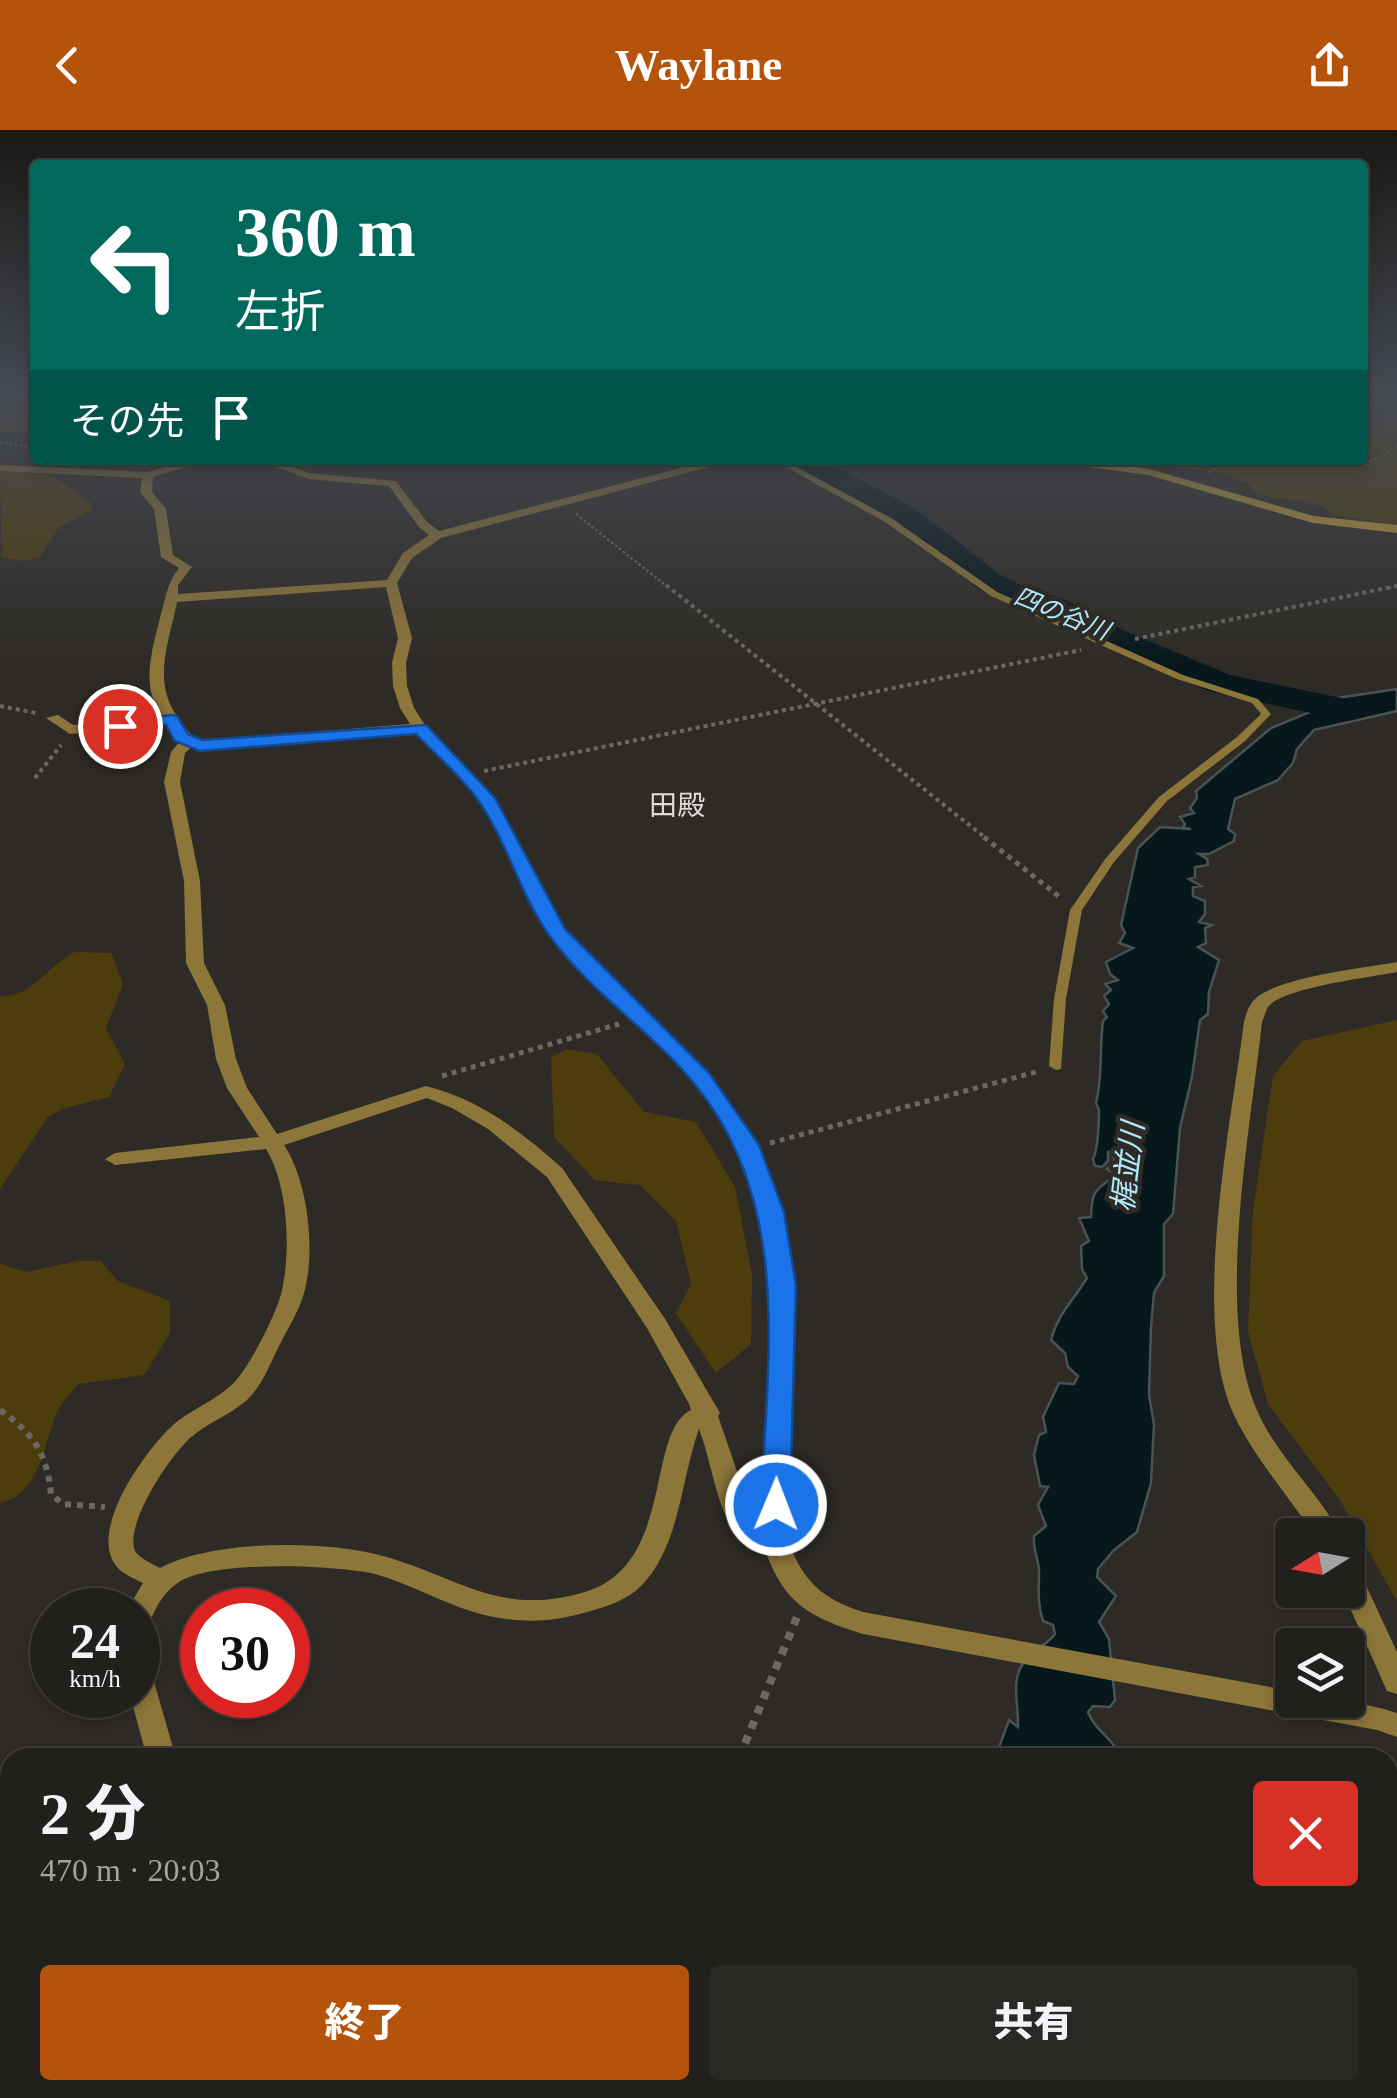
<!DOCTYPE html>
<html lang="ja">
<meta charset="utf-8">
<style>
body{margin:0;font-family:"Times New Roman","Noto Sans JP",serif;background:#2a2825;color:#f1f3f6;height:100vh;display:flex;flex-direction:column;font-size:38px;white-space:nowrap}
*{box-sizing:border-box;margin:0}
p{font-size:32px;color:#a2a3a3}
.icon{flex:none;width:55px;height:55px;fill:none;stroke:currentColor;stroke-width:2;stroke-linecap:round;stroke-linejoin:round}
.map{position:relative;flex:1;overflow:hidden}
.details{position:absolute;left:0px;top:1618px;width:1398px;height:352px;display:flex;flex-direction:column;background:#22201c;border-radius:30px 30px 0 0;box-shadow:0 5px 15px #0003,0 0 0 2px #3f3e3b}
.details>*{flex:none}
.top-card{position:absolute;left:30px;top:30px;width:1338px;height:305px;border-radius:10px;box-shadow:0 5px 15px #0003,0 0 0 2px #3f3e3b;background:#00695c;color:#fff;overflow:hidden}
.needle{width:65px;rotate:259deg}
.buttons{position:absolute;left:1275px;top:1388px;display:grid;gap:20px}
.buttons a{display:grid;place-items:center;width:90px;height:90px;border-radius:10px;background:#22201c;box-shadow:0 5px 15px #0003,0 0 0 2px #3f3e3b;font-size:50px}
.speed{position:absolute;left:30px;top:1458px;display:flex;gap:20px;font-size:50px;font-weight:700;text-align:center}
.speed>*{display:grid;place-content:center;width:130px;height:130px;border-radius:50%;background:#22201c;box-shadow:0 5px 15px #0003,0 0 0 2px #3f3e3b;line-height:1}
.speed small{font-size:25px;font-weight:400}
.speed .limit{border:15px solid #d22;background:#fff;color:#111}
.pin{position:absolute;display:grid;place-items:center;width:85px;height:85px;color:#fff;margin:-42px;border:5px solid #fff;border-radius:50%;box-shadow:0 2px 10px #0007}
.me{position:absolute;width:110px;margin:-55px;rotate:1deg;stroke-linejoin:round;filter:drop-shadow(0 0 8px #0008)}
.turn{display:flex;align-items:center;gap:35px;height:210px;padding:0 40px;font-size:45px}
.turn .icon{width:130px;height:130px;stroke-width:2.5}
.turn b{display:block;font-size:70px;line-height:85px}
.then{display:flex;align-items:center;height:95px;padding:0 40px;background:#0003;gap:20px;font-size:38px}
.round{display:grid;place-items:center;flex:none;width:105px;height:105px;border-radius:10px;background:#2a2825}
.headline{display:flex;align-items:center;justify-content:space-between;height:170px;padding:0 40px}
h1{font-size:60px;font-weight:800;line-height:75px}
.cta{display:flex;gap:20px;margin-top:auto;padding:20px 40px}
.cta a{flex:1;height:115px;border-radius:10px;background:#b45309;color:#fff;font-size:40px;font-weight:800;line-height:115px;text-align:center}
.cta a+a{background:#2a2825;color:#f1f3f6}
header{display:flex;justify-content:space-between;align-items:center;height:130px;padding:0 40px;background:#b45309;color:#fff;font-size:45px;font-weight:800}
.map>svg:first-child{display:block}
.green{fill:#4e3d0c}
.water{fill:#07181d;stroke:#485356;stroke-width:2.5}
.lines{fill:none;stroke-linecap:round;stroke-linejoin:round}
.river{fill:#07181d;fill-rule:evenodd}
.path-far4{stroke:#6b6864;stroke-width:2.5;stroke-dasharray:2.5 2.5;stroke-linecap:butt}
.path-far3{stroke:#6b6864;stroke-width:4;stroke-dasharray:4 4;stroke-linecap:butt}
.path-far2{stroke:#6b6864;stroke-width:5;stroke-dasharray:5 5;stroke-linecap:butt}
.path-far1{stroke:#6b6864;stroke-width:6;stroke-dasharray:6 6;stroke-linecap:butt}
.path{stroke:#6b6864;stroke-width:8;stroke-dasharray:8 8;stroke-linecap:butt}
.service{fill:#8d763a;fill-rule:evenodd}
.minor{fill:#8d763a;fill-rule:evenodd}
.secondary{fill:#c49f37;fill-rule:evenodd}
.route{fill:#1a73e8;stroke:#114b97;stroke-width:2.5}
.labels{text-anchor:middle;stroke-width:9;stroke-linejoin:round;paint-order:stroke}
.far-water-label{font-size:25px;font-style:italic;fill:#afe8f9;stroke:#2e2b26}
.far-quarter-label{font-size:28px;fill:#dfddda;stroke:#2e2b26}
.water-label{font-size:30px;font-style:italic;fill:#afe8f9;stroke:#2e2b26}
</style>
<header><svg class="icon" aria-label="back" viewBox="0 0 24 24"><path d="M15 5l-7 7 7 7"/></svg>Waylane<svg class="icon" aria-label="share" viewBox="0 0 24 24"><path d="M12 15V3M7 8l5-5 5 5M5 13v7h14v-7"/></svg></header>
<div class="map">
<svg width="1397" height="1968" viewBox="0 0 1397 1968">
<rect width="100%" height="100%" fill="#2e2b26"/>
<path class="green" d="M0 260H35V302H0Z
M1363 260H1397V395L1336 385 1321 376 1292 369H1274L1255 362 1248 353 1217 343 1125 330H1362Z
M36 341C62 346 70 362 92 373V380L59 397 40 427 22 431 2 427 0 342Z
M75 822 111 823 123 854 106 898 125 934 109 967 64 978 48 987 0 1059V866C35 867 47 835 75 822Z
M1397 890V1471L1340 1370 1268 1274 1248 1201 1253 1080 1273 946 1302 911Z
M566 919 597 924 644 982 696 992 735 1057 752 1145 751 1214 716 1243 676 1183 691 1154 676 1091 640 1055 595 1050 554 1007 551 928Z
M78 1131H100L118 1151 170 1171V1203L144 1245 78 1254C72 1262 63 1271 58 1280 44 1311 41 1365 0 1373V1134L27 1142Z
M338 1960H542L537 1968H335Z"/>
<path class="water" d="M1397 559V581L1314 600 1297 619 1293 633 1278 650 1235 669 1228 699 1235 704 1234 711 1209 724H1199L1207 729 1208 735 1195 737V747L1189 749 1201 756 1193 757V766L1205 771V784L1199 792 1212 795 1205 798 1206 813 1198 817 1219 830 1209 862 1208 884 1200 890 1192 947 1180 998 1173 1084 1164 1094V1146L1154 1163 1151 1197 1149 1265 1154 1294 1151 1353 1137 1402 1113 1421 1098 1439 1097 1447 1116 1466 1099 1492 1109 1509 1115 1570 1110 1577 1093 1576 1088 1582C1095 1601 1113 1608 1121 1627L995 1628 1009 1590 1018 1597C1019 1571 1008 1547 1029 1526 1038 1517 1048 1514 1055 1504L1053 1495 1043 1491C1037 1472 1039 1459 1039 1440 1038 1428 1033 1420 1034 1406L1046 1396 1038 1375 1048 1357 1040 1356 1034 1325 1039 1305 1046 1302 1043 1287 1059 1253 1074 1254 1078 1246 1068 1237 1065 1223 1051 1210C1057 1185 1073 1171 1087 1148L1082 1139 1081 1116 1089 1111 1079 1088 1091 1087C1092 1055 1098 1062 1115 1044L1107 1039 1115 1032 1112 1023 1108 1022V1031L1102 1037 1095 1036 1093 1029C1098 1020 1099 992 1099 980L1096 973C1103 945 1099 921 1103 891L1107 887 1103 881 1109 874 1104 866 1111 860 1105 854 1118 850 1110 844 1106 832 1133 818 1119 813 1125 803 1121 795 1138 718 1160 697 1191 699 1183 698 1185 694 1180 687 1194 683 1190 678 1197 668 1196 661 1271 598 1315 580 1314 575 1324 570Z
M950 1960H1088L1087 1968H948Z"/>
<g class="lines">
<path class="river" d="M788 330H823L916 379 999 444 1028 459 1062 468 1123 500 1230 545 1361 572 1366 580 1361 588 1348 591 1208 561 1099 514 1040 482 1006 473 977 458 896 391 792 336Z"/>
<path class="path-far4" d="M0 312 35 318
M1305 330 1366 334 1397 316
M1209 343 1226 330
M576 384 669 458
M1389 458 1397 456"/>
<path class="path-far3" d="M666 455 987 709
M1135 509 1397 456
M0 576 36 583
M484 641 1081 520
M35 648 61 615"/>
<path class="path-far2" d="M984 707 1061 768
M442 946 619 894
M770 1013 1040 941"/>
<path class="path-far1" d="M0 1280C33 1303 47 1323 51 1364L63 1374 105 1377"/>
<path class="path" d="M739 1628 797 1487
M0 1958 10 1948
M146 1968 152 1960
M573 1968 577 1960"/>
<path class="service" d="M787 332 891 388 997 462 1183 545 1258 569 1271 584 1245 611 1167 671 1114 732 1082 780 1066 869 1061 939 1056 940 1049 936 1054 869 1070 780 1106 728 1159 667 1237 607 1261 584 1252 573 1177 549 991 466 885 392 784 336 783 334Z"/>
<path class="minor" d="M192 330H210L153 347 152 362 166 379 173 425 192 437 178 455V464L387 450 403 423 429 405 419 397 389 356 308 349 257 330H272L309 343 396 351 427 392 439 401 711 330H725L724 333 441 408 412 428 397 453 412 508 406 533 407 556 414 578 425 595 494 668 564 799 586 826 708 944 757 1015 783 1082 794 1156 788 1411C803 1451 822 1469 863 1482L1292 1561V1570C1329 1570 1362 1571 1397 1583V1607L1377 1600 863 1504C810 1487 785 1475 765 1420 758 1417 749 1416 743 1411 719 1394 711 1328 699 1299 681 1348 680 1417 641 1456 627 1470 606 1477 587 1482 535 1498 488 1491 439 1469 418 1460 397 1450 375 1444 333 1435 214 1430 179 1452 162 1463 156 1478 148 1495L138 1498V1480H127L143 1453C135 1449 123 1444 117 1437 87 1402 144 1322 171 1297 191 1278 220 1270 238 1248 252 1231 278 1181 282 1160 291 1120 288 1054 266 1019L115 1035 105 1029 115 1023 259 1007 227 958 216 929 207 875 186 833 184 751 164 652 171 622 180 611 168 595 70 604 46 588 58 585 73 595 162 587C140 556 152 521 160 488 166 468 166 455 179 438L161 427 154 379 140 362 142 348 0 341V335L148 342ZM386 457 398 508 392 533 393 556 400 578 410 594 203 611C190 607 187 599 179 589 151 552 169 513 177 472ZM416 603C437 624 461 645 479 670 508 710 521 763 550 804 589 861 649 899 693 952 800 1077 768 1246 763 1398L753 1388 718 1286 720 1283 665 1189 562 1038C522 1002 479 969 426 956L277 1004 247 958 236 929 225 875 204 833 200 751 180 652 185 623 191 617 216 619ZM427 968 452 978 488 999 547 1047 647 1198 689 1274 691 1280C645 1302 676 1434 585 1462 497 1488 457 1445 379 1425 322 1410 212 1410 160 1438 153 1434 139 1428 135 1421 124 1394 170 1326 190 1308 207 1293 230 1285 247 1270 262 1256 269 1236 278 1218 287 1200 299 1181 304 1163 316 1121 308 1051 284 1015Z
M1397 832V842C1371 847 1282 858 1268 877 1267 878 1263 890 1262 892 1251 997 1215 1181 1256 1278 1276 1326 1317 1360 1341 1405H1314C1288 1365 1255 1329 1234 1285 1190 1190 1231 995 1244 892 1246 885 1248 877 1253 871 1274 847 1365 838 1397 832Z
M1348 1433 1357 1436 1397 1522V1564L1387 1561 1342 1460H1348Z
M138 1534 148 1537 152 1545 176 1628H147L130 1565H138Z"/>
<path class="secondary" d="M708 330H839L787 337 713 333Z
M990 330H1084L1149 339 1314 386 1397 395V403L1313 393 1148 345 1082 336 995 333Z"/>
</g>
<linearGradient id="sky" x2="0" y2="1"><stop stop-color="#191815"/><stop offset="0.49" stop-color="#464a52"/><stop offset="1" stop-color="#464a52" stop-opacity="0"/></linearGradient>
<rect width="1397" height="535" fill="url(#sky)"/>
<path class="route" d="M171 585 177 586 188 604 202 610 426 595 495 668 565 799 709 943 759 1015 784 1082 796 1156 790 1375 786 1383 776 1386 766 1383 761 1375C767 1231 794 1072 693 952 649 899 589 861 549 805 520 764 507 711 478 670 461 646 436 625 416 604L200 621 175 611 166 595 120 601 111 596 120 591Z"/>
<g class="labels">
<g class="far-water-label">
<text transform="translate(1062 483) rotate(22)" y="9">四の谷川</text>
</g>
<g class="far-quarter-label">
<text x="677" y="685">田殿</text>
</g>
<g class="water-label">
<text transform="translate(1128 1037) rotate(-83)" y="10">梶並川</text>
</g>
</g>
</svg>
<div class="buttons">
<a><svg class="needle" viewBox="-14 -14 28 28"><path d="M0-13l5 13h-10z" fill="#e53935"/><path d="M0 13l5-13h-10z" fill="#a2a3a3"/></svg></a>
<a><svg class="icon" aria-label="layers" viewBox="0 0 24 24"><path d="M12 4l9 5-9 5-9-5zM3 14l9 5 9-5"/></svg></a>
</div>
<div class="speed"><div>24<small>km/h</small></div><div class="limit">30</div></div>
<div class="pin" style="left:120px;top:596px;background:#d93025"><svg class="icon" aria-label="arrive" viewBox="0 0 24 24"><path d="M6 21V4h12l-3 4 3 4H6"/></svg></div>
<svg class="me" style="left:776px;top:1375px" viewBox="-20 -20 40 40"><circle r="17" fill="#1a73e8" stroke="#fff" stroke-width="3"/><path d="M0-11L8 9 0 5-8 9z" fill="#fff"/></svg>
<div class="top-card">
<div class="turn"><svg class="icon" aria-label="left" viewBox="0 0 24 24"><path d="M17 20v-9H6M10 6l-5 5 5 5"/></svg><div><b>360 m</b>左折</div></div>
<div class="then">その先<svg class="icon" aria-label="arrive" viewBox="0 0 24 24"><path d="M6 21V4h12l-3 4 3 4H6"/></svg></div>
</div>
<section class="details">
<div class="headline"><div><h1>2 分</h1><p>470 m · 20:03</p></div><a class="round" style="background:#d93025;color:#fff"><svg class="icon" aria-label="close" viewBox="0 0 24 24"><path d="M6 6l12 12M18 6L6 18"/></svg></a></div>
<div class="cta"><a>終了</a><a>共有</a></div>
</section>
</div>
